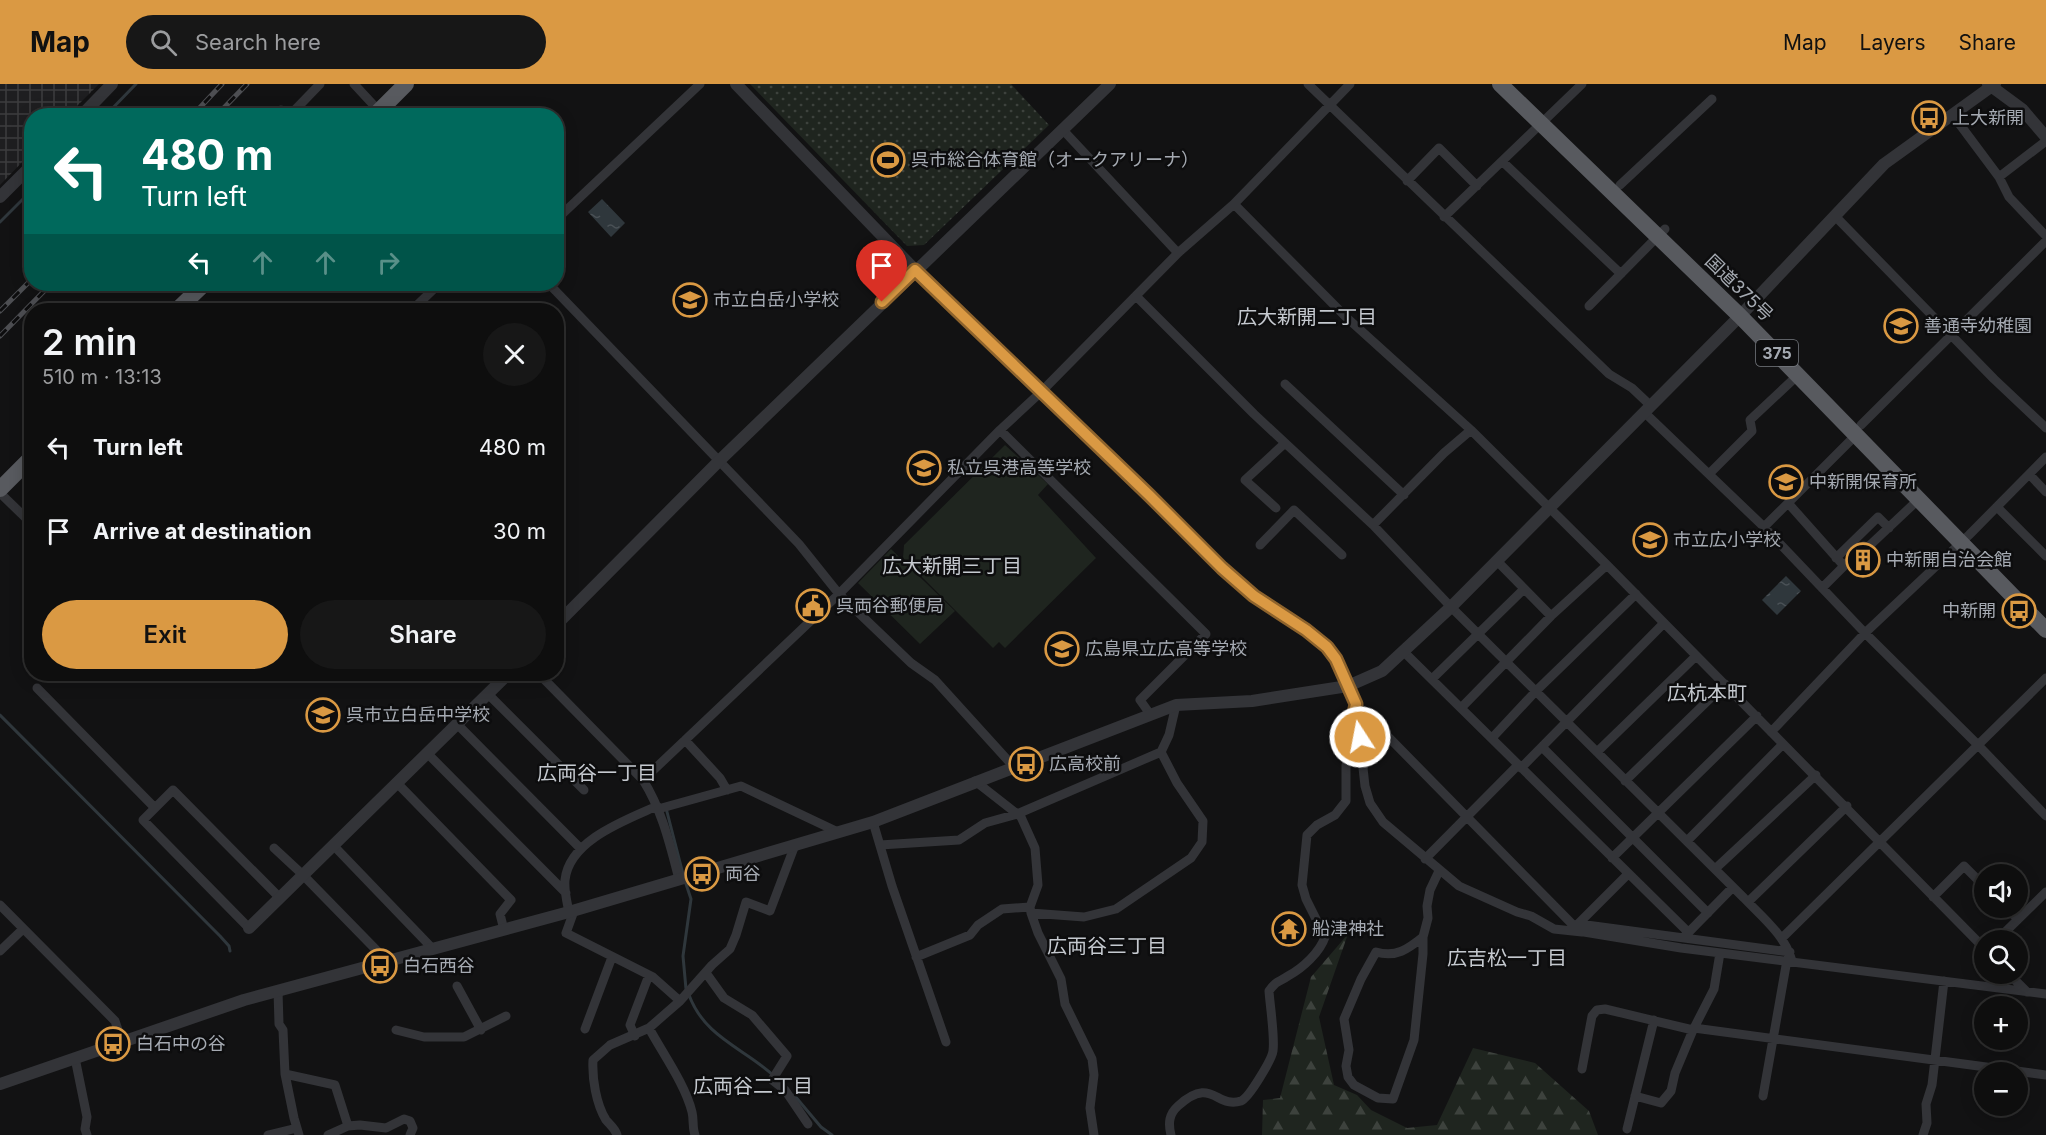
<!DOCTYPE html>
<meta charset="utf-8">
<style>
body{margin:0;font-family:Inter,"Noto Sans JP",sans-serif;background:#171717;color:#f1f3f6;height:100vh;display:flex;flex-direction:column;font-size:22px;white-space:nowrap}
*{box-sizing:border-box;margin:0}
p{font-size:20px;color:#9b9c9e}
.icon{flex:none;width:33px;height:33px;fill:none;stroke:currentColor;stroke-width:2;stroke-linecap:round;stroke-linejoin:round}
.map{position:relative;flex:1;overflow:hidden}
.details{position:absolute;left:24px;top:219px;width:540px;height:378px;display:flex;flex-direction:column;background:#0e0e0e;border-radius:24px;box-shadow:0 3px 15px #0003,0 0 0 2px #2e2e2e}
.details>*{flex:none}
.hud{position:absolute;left:24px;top:24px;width:540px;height:183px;border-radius:24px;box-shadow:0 3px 15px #0003,0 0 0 2px #2e2e2e;background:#00695c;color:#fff;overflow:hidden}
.fabs{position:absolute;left:1974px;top:780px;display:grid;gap:12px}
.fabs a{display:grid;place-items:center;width:54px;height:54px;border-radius:50%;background:#0e0e0e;box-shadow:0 3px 15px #0003,0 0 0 2px #2e2e2e;font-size:30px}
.pin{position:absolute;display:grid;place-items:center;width:51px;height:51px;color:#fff;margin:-62px -26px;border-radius:50% 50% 50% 0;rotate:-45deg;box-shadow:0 0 6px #0007}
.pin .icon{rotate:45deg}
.me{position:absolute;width:66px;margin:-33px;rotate:349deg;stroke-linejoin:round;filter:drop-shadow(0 0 4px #0008)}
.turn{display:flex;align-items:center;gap:21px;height:126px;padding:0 18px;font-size:27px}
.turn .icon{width:78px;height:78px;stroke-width:2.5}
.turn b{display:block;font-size:42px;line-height:51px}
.lanes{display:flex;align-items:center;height:57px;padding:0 18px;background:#0003;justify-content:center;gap:30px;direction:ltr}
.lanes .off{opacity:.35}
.round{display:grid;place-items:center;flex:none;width:63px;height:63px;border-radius:32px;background:#171717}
.head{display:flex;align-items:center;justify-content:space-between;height:102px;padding:0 18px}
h1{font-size:36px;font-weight:600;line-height:45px}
.button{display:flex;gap:12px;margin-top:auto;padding:12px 18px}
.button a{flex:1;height:69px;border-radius:36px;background:#da9943;color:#111;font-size:24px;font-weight:600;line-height:69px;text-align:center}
.button a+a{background:#171717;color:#f1f3f6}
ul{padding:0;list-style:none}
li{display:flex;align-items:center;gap:18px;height:84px;padding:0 18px}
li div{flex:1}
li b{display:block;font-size:22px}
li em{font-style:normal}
header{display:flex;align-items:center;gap:36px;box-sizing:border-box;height:84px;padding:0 30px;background:#da9943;color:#111}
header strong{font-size:28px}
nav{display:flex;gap:33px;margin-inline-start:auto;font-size:21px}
.search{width:420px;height:54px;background:#171717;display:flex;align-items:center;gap:15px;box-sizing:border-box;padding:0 21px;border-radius:33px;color:#9b9c9e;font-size:22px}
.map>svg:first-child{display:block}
.industrial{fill:url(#industrial-grid)}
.grass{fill:url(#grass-dots)}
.forest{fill:url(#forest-firs)}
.garden{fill:#1f251f}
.water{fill:url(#water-ripples)}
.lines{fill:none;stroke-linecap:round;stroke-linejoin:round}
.stream{stroke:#2f373c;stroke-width:3}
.minor{stroke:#333438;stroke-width:9}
.tertiary{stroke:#333438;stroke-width:12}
.secondary{stroke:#424347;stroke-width:14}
.trunk{stroke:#585a5f;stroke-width:16}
.rail-casing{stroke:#4d4e52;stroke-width:5}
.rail{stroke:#0d0d0e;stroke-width:3;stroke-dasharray:9;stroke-linecap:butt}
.route-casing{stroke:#8e632c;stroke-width:15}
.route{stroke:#da9943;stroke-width:10}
.labels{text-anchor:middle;stroke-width:5;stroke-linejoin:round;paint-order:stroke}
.shield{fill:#0d0d0e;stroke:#777b81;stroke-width:1.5}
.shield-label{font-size:16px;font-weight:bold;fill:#a5aab2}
.poi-label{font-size:18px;fill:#a5aab2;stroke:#0d0d0e;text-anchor:start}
.street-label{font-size:18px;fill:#a5aab2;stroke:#0d0d0e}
.neighbourhood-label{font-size:20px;fill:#c5c9cf;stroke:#0d0d0e}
</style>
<header>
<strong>Map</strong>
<div class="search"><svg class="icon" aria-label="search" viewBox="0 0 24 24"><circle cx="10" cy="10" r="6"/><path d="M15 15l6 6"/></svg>Search here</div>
<nav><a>Map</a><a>Layers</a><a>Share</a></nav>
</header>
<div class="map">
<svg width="2046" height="1051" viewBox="0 0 2046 1051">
<defs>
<pattern id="industrial-grid" width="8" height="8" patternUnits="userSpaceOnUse" patternTransform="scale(1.5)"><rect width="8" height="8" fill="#1e1e20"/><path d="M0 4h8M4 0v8" fill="none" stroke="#3c3c3e"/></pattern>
<pattern id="grass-dots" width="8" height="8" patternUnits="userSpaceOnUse" patternTransform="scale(1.5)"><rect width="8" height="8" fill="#1f251f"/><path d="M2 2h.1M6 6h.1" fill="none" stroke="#3d423d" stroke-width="1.8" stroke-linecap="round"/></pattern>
<pattern id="forest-firs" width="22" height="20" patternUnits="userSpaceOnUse" patternTransform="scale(1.5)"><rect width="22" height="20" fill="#1f251f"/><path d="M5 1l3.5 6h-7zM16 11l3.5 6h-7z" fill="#3d423d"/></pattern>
<pattern id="water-ripples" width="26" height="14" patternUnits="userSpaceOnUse" patternTransform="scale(1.5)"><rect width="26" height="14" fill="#2f373c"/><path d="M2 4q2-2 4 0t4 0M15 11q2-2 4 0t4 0" fill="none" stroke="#4a5156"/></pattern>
</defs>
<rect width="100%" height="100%" fill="#121213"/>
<path class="industrial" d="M0 0H99L68 31 32 32 31 69 0 101Z"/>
<path class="grass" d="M750 0H1011L1049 41 924 161 907 162Z"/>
<path class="forest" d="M1348 850 1319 933 1334 1001 1357 1011 1371 1026 1407 1044 1437 1041 1473 964 1535 979 1589 1027 1598 1051H1262L1263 1016 1280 1014 1311 893Z"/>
<path class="garden" d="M1005 361 1048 400 1038 411 1096 474 1005 564 999 558 993 564 903 474 904 461Z
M891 465 955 527 920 560 858 499Z"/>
<path class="water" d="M602 115 625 139 611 153 588 128Z
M1786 492 1801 507 1777 531 1762 516Z"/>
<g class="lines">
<path class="stream" d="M105 32 136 0
M0 138 32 106
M0 631 220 852 229 862 230 867
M666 724 683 790
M685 797 691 815 683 872 686 905
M689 911C705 954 744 964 774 992
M794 1011 821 1043 832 1051"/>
<path class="minor" d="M354 0 380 28
M1308 0 1609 290 1632 304 1651 322
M1952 30 1999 93
M274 32 281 26 291 30 320 0
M1063 46 1178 169
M2046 57 1999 93 2009 113 2046 152
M1503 78 1621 190
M1407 97 1439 64 1477 102
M1620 101 1712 15
M1234 120 1346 233 1471 346 1607 481 1984 864
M1835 132 1994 295 2046 344
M1444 133 1582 0
M558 134 700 0
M549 200 799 460 839 510 911 579 935 596 1013 682
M1136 212 1254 330 1373 441 1451 523 1744 814C1762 833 1785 851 1792 877
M1589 222 1665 145
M412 226 439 200
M1285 300 1404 411
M1645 329 1764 443 1865 549 1979 662 2046 732
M1861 341 2046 157
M1000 346 1206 550 1140 616 1150 630
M1710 389 1752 347 1750 336 1798 291
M2029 390 2046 408
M0 409 32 440
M1788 419 1844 482
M1997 423 2046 472
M1276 424 1245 396 1285 359
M1373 441 1444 369 1471 346
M1764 443 1858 349
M1260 461 1294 426 1342 471
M1836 474 1878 433 1889 444
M1497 477 1551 532
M1822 504 1864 462 1868 463 1919 415
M1404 568 1688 848
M539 590 643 696C662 726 670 761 679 795
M1432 595 1524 505
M1348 602 1356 620 1575 843 1584 848 1681 864 2046 910
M37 604 155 724
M488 610 584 706
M1461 624 1551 532 1607 481
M1367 631 1365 638 1373 654V661L1363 684 1365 702 1370 719 1383 738 1459 802 1517 828 1531 832 1554 845 1582 848
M457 640 581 765
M1771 648 1865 549 1969 451 2046 373
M1492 654 1536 607 1636 510
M685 656 720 694 727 706
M1542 663 1708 829
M1597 668 1696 572
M427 669 566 809
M1521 684 1664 539
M643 696 839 510 1000 346 1041 308 1178 169 1234 120 1350 0
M975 697 1021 733 1035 764 1038 801 1030 823 1031 829 1038 849 1061 895 1065 920 1092 975 1094 991 1090 1024 1094 1051
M1625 697 1725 600
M397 699 511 816 500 830 504 846
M658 725 741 702 838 748
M873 738 892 802 946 958
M1687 757 1783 660
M333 761 433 865
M880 761 959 756 985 739 1017 730 1161 668
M274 764 302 790 387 877
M1612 774 1757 632
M1425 775 1518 681
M1715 785 1816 691
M1933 813 1964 782 1984 802
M1748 818 1847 722
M0 821 115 937 122 958
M2006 824 2018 835
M574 827 566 849 653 893 680 917
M569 828C567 818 564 807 565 796 569 756 626 736 657 722
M1031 829 1084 833 1116 825 1191 774 1202 758 1203 737 1177 699 1161 668 1169 651 1176 621
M1579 840 1790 868
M1576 842 1628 790
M249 844 143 736 173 706 279 813
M1423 853C1408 865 1396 874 1376 868L1361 895 1344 935 1349 966 1346 982 1348 993 1354 1001 1378 1014 1393 1015 1414 956 1423 870V853L1428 834 1427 822 1430 806 1439 787
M1684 853 1733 803
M1782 854 2046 594
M1997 856 2046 808
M0 867 23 845
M916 873 970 851 978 841 1002 825 1030 823
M706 889 724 914 752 931 787 972 772 996 785 1006 808 1040
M2009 890 2027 908
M457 902 481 946
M278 907 279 940 283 946 285 990 294 1034 299 1051
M649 944C663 970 685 1000 692 1028 694 1036 692 1043 695 1051
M1694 944 2046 991
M585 945 612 873
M396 946 424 953H464L506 932
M635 952 630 941 649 891
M75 974 87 1033 85 1045 87 1051
M1582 985 1592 932 1597 926 1605 925 1693 946
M285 990 335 1001 348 1042
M1635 1012 1661 1019 1671 1007 1675 989 1693 946 1714 905 1720 869
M1763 1012 1787 876
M1627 1045 1654 936
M268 1051 297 1044
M328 1051 348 1042 360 1041 386 1044 404 1035 410 1037 413 1044 410 1051
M617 1051C615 1044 610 1041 606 1036 596 1020 592 994 593 976L610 961 649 944 680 917 712 881 730 865 736 851 746 818 770 827 795 761
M1171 1051C1168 1039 1169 1030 1178 1022 1212 991 1216 1025 1241 1017 1249 1014 1272 975 1273 967 1275 953 1270 922 1269 907 1278 895 1278 899 1288 892 1303 884 1320 868 1325 853L1306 815 1302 801 1307 751 1317 741 1335 731 1346 717V681L1360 664 1361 653 1353 634 1356 620
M1923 1051 1927 1039 1926 1020 1932 1001 1944 897"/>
<path class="tertiary" d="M736 0 915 186 1149 411 1222 485 1254 512 1307 546 1327 563 1336 575 1348 602
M1988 0 2022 25 2046 53
M81 32 112 0
M0 113 32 81
M556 541 720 376 1110 0
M249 844 508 590
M0 1000 244 916 569 828 873 738 1176 621 1252 617 1348 602 1382 587 1451 523 1740 232 1884 80 1995 0"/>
<path class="secondary" d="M291 30 293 32"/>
<path class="trunk" d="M1500 0 1740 232 2046 546
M374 32 406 0
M177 226 204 200
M0 405 32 373"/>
<defs>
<path id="rail" d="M192 32 222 0
M216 32 247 0
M0 227 32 195
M0 252 51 200"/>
</defs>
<use href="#rail" class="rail-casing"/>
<use href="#rail" class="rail"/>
</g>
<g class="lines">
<defs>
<path id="route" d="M882 218 915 186 1149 411 1222 484 1254 512 1306 546 1327 563 1336 575 1356 620 1353 634 1360 653"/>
</defs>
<use href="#route" class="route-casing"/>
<use href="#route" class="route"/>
</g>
<defs>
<symbol id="bus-ring" viewBox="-11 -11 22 22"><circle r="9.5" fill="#0d0d0e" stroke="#da9943" stroke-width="1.5"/><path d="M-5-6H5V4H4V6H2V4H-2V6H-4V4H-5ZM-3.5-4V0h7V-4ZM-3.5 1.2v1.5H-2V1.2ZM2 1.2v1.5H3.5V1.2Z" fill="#da9943"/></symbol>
<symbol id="stadium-ring" viewBox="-11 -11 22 22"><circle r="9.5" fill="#0d0d0e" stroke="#da9943" stroke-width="1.5"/><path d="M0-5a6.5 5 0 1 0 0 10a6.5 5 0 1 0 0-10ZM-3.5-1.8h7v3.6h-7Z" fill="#da9943"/></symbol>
<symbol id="school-ring" viewBox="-11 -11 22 22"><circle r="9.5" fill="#0d0d0e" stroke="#da9943" stroke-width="1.5"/><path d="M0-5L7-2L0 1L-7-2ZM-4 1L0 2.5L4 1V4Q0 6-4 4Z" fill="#da9943"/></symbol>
<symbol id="building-ring" viewBox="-11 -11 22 22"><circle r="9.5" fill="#0d0d0e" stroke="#da9943" stroke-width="1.5"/><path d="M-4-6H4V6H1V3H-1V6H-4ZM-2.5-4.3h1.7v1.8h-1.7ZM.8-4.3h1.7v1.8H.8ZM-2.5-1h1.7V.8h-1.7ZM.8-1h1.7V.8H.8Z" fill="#da9943"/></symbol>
<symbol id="civic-ring" viewBox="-11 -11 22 22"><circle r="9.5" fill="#0d0d0e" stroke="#da9943" stroke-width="1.5"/><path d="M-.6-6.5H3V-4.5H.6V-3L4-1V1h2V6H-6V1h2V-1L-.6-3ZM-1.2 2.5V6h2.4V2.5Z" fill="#da9943"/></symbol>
<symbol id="temple-ring" viewBox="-11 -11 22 22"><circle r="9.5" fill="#0d0d0e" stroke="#da9943" stroke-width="1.5"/><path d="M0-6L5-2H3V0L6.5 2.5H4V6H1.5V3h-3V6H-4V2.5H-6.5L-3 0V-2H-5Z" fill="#da9943"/></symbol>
</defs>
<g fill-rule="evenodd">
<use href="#bus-ring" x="1910" y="15" width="38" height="38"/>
<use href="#stadium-ring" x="869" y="57" width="38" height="38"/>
<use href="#school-ring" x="671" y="197" width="38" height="38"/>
<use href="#school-ring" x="1882" y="223" width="38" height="38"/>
<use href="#school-ring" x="905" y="365" width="38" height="38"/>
<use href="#school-ring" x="1767" y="379" width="38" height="38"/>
<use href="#school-ring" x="1631" y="437" width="38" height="38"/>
<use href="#building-ring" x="1844" y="457" width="38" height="38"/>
<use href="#civic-ring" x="794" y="503" width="38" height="38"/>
<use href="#bus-ring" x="2000" y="508" width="38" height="38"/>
<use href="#school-ring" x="1043" y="546" width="38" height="38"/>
<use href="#school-ring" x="304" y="612" width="38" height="38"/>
<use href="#bus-ring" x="1007" y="661" width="38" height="38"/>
<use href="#bus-ring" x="683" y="771" width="38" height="38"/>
<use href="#temple-ring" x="1270" y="826" width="38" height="38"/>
<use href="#bus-ring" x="361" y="863" width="38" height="38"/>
<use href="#bus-ring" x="94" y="941" width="38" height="38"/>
</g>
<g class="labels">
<rect class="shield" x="1756" y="256" width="42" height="26" rx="4.5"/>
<g class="shield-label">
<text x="1777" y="275">375</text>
</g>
<g class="poi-label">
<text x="1952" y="40">上大新開</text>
<text x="911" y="82">呉市総合体育館（オークアリーナ）</text>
<text x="713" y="222">市立白岳小学校</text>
<text x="1924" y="248">善通寺幼稚園</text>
<text x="947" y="390">私立呉港高等学校</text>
<text x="1809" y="404">中新開保育所</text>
<text x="1673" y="462">市立広小学校</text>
<text x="1886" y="482">中新開自治会館</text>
<text x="836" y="528">呉両谷郵便局</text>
<text x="1996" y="533" text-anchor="end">中新開</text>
<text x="1085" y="571">広島県立広高等学校</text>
<text x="346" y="637">呉市立白岳中学校</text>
<text x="1049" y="686">広高校前</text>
<text x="725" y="796">両谷</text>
<text x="1312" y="851">船津神社</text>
<text x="403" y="888">白石西谷</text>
<text x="136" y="966">白石中の谷</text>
</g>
<g class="street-label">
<text transform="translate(1739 204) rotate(44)" y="6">国道375号</text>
</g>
<g class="neighbourhood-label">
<text x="1307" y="240">広大新開二丁目</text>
<text x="952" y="489">広大新開三丁目</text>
<text x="1707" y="616">広杭本町</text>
<text x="597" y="696">広両谷一丁目</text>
<text x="1107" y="869">広両谷三丁目</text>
<text x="1507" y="881">広吉松一丁目</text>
<text x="753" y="1009">広両谷二丁目</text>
</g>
</g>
</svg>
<div class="fabs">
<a><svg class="icon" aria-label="sound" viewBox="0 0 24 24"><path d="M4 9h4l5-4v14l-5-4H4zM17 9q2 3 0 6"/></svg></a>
<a><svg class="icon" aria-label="search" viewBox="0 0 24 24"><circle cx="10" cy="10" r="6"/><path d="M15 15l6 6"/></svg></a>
<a>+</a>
<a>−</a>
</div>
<div class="pin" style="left:882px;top:218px;background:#d93025"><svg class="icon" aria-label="arrive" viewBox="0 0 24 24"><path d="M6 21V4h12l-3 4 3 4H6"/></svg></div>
<svg class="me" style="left:1360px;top:653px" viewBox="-20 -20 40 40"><circle r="17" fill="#da9943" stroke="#fff" stroke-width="3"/><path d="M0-11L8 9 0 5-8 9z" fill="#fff"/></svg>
<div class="hud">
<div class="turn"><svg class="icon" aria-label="left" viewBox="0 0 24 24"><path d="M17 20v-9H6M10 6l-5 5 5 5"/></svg><div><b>480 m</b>Turn left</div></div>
<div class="lanes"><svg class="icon" aria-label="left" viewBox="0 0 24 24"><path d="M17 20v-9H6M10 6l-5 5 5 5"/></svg><svg class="icon off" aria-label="ahead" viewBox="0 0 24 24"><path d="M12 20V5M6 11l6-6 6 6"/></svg><svg class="icon off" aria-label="ahead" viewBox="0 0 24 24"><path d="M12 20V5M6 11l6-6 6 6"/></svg><svg class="icon off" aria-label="right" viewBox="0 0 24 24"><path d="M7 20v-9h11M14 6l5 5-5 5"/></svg></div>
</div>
<section class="details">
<div class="head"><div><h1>2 min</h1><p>510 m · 13:13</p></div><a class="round"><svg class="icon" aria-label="close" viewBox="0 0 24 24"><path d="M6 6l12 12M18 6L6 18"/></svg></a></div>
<ul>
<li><svg class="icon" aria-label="left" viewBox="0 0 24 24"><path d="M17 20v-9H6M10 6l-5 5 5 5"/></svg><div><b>Turn left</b></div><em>480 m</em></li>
<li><svg class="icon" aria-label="arrive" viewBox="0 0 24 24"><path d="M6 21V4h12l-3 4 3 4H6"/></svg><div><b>Arrive at destination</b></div><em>30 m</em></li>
</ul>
<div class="button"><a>Exit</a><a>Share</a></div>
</section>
</div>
